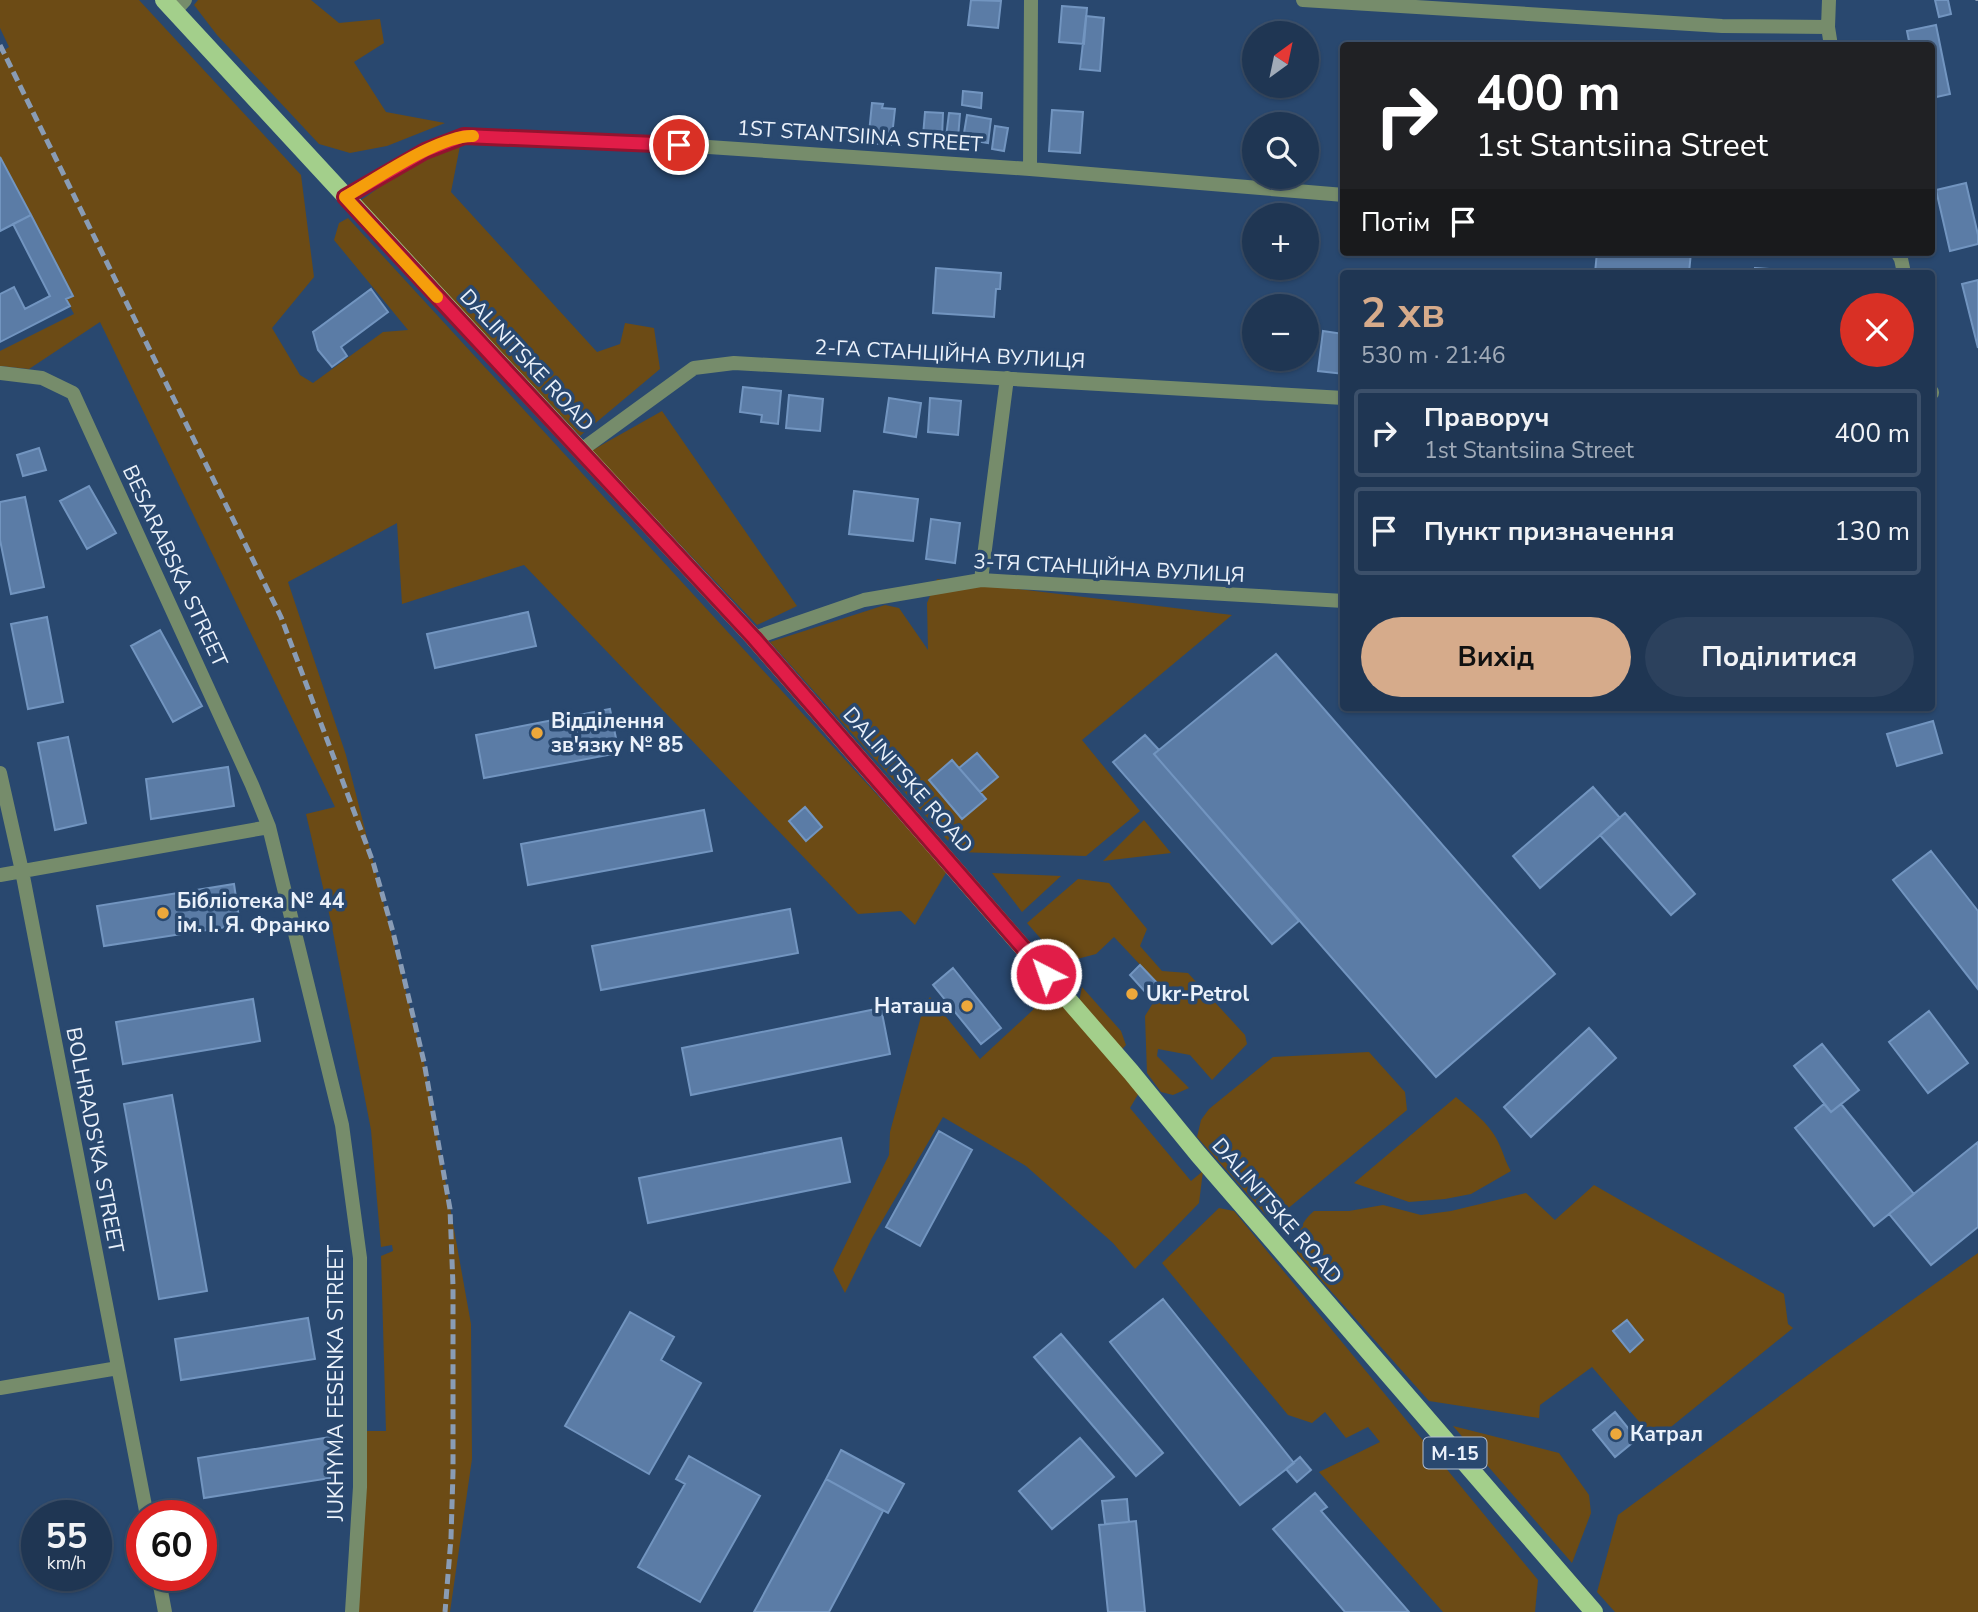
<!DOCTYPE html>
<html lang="uk">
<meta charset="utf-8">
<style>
body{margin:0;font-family:"Nunito Sans",sans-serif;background:#2c415d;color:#f1f3f6;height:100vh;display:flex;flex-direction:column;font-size:26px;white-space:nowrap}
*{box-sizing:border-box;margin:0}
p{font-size:23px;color:#a1abb8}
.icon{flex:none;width:38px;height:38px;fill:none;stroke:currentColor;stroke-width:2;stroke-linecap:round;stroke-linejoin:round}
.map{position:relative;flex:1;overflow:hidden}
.panel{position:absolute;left:1340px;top:270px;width:595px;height:441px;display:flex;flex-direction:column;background:#1f3653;border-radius:7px;box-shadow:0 2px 5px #0004,0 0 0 2px #3c506a}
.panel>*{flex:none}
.hud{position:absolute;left:1340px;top:42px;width:595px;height:214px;border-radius:7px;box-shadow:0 2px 5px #0004,0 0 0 2px #3c506a;background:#202124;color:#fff;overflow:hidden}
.needle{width:46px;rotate:33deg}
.tools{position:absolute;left:1242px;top:21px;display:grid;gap:14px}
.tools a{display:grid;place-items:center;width:77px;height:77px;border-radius:50%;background:#1f3653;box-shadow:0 2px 5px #0004,0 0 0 2px #3c506a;font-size:35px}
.speed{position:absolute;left:21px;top:1500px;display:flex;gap:14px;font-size:35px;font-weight:700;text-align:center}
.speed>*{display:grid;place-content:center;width:91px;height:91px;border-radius:50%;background:#1f3653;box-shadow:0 2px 5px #0004,0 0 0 2px #3c506a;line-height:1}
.speed small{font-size:18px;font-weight:400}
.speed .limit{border:10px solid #d22;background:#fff;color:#111}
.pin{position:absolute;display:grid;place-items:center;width:60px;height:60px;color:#fff;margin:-30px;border:4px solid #fff;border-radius:50%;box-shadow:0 2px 7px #0007}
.me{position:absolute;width:77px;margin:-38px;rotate:319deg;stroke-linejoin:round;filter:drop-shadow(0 0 5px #0008)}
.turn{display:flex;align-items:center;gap:24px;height:147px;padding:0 21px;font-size:32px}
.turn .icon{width:91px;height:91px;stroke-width:2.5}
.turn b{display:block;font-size:49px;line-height:60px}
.then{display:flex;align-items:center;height:66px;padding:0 21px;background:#0003;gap:14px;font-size:26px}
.round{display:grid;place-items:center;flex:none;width:74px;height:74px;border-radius:37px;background:#2c415d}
.summary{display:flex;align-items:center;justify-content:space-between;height:119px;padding:0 21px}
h1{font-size:42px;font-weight:700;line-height:52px;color:#d6ab8b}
.action{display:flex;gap:14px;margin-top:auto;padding:14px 21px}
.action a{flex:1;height:80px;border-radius:42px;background:#d6ab8b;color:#111;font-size:28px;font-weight:700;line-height:80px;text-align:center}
.action a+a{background:#2c415d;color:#f1f3f6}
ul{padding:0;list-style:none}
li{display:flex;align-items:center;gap:21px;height:88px;margin:0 14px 10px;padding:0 7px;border:4px solid #3c506a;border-radius:7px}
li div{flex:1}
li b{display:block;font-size:26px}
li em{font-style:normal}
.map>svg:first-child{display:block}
.green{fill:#6c4b15}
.building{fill:#5b7ca6;stroke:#7295c0;stroke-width:2}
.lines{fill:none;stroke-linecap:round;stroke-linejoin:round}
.minor{stroke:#768c6b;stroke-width:14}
.primary{stroke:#a3cf8b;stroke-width:18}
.rail{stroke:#899cb5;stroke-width:5;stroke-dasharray:10 5;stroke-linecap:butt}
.route-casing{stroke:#92132f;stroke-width:18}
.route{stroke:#e11d48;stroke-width:12}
.slow{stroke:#f59e0b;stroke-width:12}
.poi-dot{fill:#eda83b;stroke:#29486f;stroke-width:2.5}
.labels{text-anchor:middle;stroke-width:7;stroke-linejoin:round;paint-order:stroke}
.shield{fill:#29486f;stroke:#b0bed1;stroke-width:2}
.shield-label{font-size:19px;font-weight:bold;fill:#eaf1fb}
.street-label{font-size:21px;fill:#eaf1fb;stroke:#29486f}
.poi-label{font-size:21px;font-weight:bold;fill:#eaf1fb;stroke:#29486f;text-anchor:start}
</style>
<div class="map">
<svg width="1978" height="1612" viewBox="0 0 1978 1612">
<rect width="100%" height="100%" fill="#29486f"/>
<path class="green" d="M0 0H139L301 175 314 277 272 328 300 375 313 383 383 332 408 330 334 240 339 223 348 218 947 871 915 925 901 911 858 914 524 565 402 604 397 523 288 582 346 755 424 1062 471 1324 472 1459 450 1612H353L364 1431H386L381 1256 393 1251 392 1245 381 1247 371 1130 331 922 306 814 335 807 100 322 29 369 0 366V351L74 314 66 299 72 295 0 157V53L9 47 0 28Z
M198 0H311L339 23 380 19 384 43 354 62 386 112 445 123 387 146 350 153 319 144 217 35 194 5Z
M460 146 451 192 597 352 620 344 625 323 654 328 660 369 580 436 360 201 428 153Z
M662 411 797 606 757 625 591 451Z
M937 579 1232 615 1082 740 1140 811 1086 856 958 852 770 642 885 605 899 608 928 650 927 603Z
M1144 820 1171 853 1103 861Z
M992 873 1061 876 1022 912Z
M1078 879 1109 883 1147 929 1140 946 1162 971 1188 973 1245 1035 1247 1044 1212 1080 1190 1055 1158 1049 1157 1056 1189 1088 1173 1095 1161 1092 1147 1073 1145 1016 1162 988 1114 937 1096 954 1062 963 1027 923Z
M1027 957 1140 1091 1130 1108 1191 1181 1203 1171 1199 1203 1135 1269 1113 1243 1026 1166 943 1117 872 1238 845 1293 833 1270 889 1155 890 1132 924 1005 930 997 980 1059 1034 1009 1013 982Z
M1082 987 1121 1031 1126 1045 1120 1051 1079 1002Z
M1369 1052 1405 1092 1407 1110 1280 1215H1266L1197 1137 1201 1120 1209 1109 1273 1057Z
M1456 1097C1472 1111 1492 1125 1500 1146 1504 1155 1506 1163 1511 1171L1471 1194 1445 1199 1409 1202 1354 1183Z
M1594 1185 1784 1294 1788 1324 1793 1328 1661 1435 1642 1425 1592 1367 1540 1405 1539 1418 1429 1401 1297 1253C1297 1235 1300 1223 1314 1211H1349L1383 1205 1421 1215 1451 1211 1526 1193 1555 1220Z
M1219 1208 1234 1211 1538 1580 1535 1612H1443L1319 1472 1380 1442 1368 1427 1346 1438 1325 1412 1312 1423 1288 1415 1162 1263Z
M1978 1253V1612H1615L1597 1592 1618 1515 1827 1361Z
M1453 1426 1559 1453 1589 1495 1591 1513 1572 1563Z"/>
<path class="building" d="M971 0 1001 1 998 28 968 25Z
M1935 0H1948L1951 14 1939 17Z
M1062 6 1087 8 1084 44 1059 42Z
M1086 16 1104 18 1100 71 1080 69Z
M1936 25 1950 94 1932 98V46H1910L1907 31Z
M963 91 982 93 981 108 962 105Z
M872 103 883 104 882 108 895 109 891 145 868 143Z
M1052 110 1083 112 1080 153 1049 151Z
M925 112 943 113 942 138 923 136Z
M949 113 960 114 958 138 946 137Z
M967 115 991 119 988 143 963 139Z
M995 126 1008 128 1004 151 992 149Z
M0 157 31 215 0 231Z
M1966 183 1978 235V244L1950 251 1936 190Z
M31 215 73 296 66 299 70 306 0 342V294L14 287 25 309 50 296 13 224Z
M1597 252H1691L1689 273H1595Z
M936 268 1001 273 1000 289H996L994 317 933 313Z
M1755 268 1796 271 1795 273H1755Z
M1978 280V348L1962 284Z
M371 289 388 312 341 347 347 356 332 367 318 350 313 332Z
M1323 331 1344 334V374L1318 371Z
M743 387 781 391 778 424 761 422 762 415 740 412Z
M789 395 823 399 820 431 786 428Z
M889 398 921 403 916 437 884 432Z
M930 398 961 401 958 435 928 432Z
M39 448 46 470 23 476 17 455Z
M89 486 116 533 87 549 60 501Z
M854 491 918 499 913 541 849 534Z
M25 497 44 587 11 594 0 540V502Z
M931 519 960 523 955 563 926 559Z
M528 612 536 646 435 668 427 634Z
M47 617 63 702 28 709 11 624Z
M160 630 202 706 173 722 131 646Z
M1276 654 1555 974 1436 1077 1154 754Z
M610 709 619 753 484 778 476 735Z
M1933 721 1942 753 1897 766 1887 734Z
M1145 735 1159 750 1154 754 1299 921 1272 944 1113 762Z
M68 737 86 823 55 830 38 743Z
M977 753 998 777 980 792 959 768Z
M952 760 986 799 962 819 929 780Z
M228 767 234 806 151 819 146 779Z
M1593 787 1620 818 1540 888 1513 856Z
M805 807 822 827 806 841 789 821Z
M704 810 712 851 528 885 521 844Z
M1625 813 1695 894 1671 915 1600 835Z
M1931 851 1978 911V989L1893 880Z
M234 884 240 925 104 946 97 906Z
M790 909 798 953 601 990 592 946Z
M1140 965 1159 985 1148 995 1130 975Z
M953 968 1001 1028 981 1044 933 985Z
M253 999 260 1041 123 1064 116 1022Z
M881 1008 890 1054 691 1095 682 1048Z
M1929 1011 1968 1063 1928 1093 1889 1042Z
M1589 1028 1616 1058 1531 1137 1504 1107Z
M1822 1044 1859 1090 1831 1112 1794 1066Z
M172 1095 207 1291 159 1299 124 1104Z
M1824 1104 1831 1112 1841 1104 1914 1194 1874 1226 1795 1128Z
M939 1131 972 1150 920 1246 886 1227Z
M841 1138 850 1182 648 1223 639 1178Z
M1978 1142V1227L1931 1265 1889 1214Z
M1163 1299 1294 1463 1240 1505 1110 1342Z
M630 1312 674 1337 661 1360 701 1383 649 1474 565 1426Z
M308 1318 315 1359 181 1380 175 1339Z
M1627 1320 1643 1340 1630 1352 1613 1331Z
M1061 1334 1163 1453 1136 1476 1034 1357Z
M1615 1412 1637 1439 1615 1457 1593 1430Z
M331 1437 337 1477 204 1498 198 1458Z
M1080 1438 1114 1477 1052 1529 1019 1491Z
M841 1450 904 1484 888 1513 826 1479Z
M689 1456 760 1496 700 1602 638 1567 685 1484 676 1479Z
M1300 1457 1311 1470 1297 1482 1286 1469Z
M826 1479 883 1511 829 1612H754Z
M1315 1493 1327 1507 1321 1511 1409 1612H1345L1273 1529Z
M1127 1499 1129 1522 1105 1524 1102 1501Z
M1136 1521 1145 1612H1108L1099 1525Z"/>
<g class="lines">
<path class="minor" d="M1303 0 1722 26 1828 27
M1829 0 1828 27 1831 46
M175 11 185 0
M1030 169 1031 0
M345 197 425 151 464 136 679 145 1030 169 1344 195
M1897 252 1901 259 1904 273
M0 373 42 378 73 393 252 785 269 827 342 1125 360 1258V1487L352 1612
M1932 392V393
M580 451 694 368 734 363 1344 398
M981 580 1007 378
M754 638 864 600 981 580 1344 601
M0 773 22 871 147 1516
M0 875 269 827
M0 1388 118 1368
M158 1575 165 1612"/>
<path class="primary" d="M164 0 754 638 1131 1072 1198 1154 1594 1612"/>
<path class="rail" d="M1978 0V1
M0 45 281 617 373 862 393 932 424 1062 450 1209 453 1286V1472L451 1538 445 1612"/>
</g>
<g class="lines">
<defs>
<path id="route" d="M679 145 464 136 425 151 345 197 754 638 1046 974"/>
</defs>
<use href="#route" class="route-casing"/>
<use href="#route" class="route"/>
<path class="slow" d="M437 297 345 197C375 180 439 135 473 136"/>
</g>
<g class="poi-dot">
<circle cx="537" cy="733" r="7"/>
<circle cx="163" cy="913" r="7"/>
<circle cx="1132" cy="994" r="7"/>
<circle cx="967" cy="1006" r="7"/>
<circle cx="1616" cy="1434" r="7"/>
</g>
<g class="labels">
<rect class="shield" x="1423.5" y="1437.5" width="63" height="31" rx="5"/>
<g class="shield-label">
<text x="1455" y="1460">М-15</text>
</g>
<g class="street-label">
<text transform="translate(860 136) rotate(4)" y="7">1ST STANTSIINA STREET</text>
<text transform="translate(950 354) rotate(3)" y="7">2-ГА СТАНЦІЙНА ВУЛИЦЯ</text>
<text transform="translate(527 360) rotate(47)" y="7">DALINITSKE ROAD</text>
<text transform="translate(175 566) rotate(65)" y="7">BESARABSKA STREET</text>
<text transform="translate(1109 568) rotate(3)" y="7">3-ТЯ СТАНЦІЙНА ВУЛИЦЯ</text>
<text transform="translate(908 780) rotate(49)" y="7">DALINITSKE ROAD</text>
<text transform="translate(95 1140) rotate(79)" y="7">BOLHRADS'KA STREET</text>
<text transform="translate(1277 1211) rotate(49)" y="7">DALINITSKE ROAD</text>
<text transform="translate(336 1383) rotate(-90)" y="7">JUKHYMA FESENKA STREET</text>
</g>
<g class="poi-label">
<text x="551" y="728">Відділення<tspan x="551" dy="24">зв'язку № 85</tspan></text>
<text x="177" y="908">Бібліотека № 44<tspan x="177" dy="24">ім. І. Я. Франко</tspan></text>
<text x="1146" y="1001">Ukr-Petrol</text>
<text x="953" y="1013" text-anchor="end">Наташа</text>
<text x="1630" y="1441">Катрал</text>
</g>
</g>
</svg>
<div class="tools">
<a><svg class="needle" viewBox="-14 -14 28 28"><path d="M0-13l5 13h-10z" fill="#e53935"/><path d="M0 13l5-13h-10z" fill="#a1abb8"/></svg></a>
<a><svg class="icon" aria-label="search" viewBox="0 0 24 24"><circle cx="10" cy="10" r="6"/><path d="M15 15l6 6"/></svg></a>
<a>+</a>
<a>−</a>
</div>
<div class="speed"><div>55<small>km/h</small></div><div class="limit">60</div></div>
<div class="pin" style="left:679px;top:145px;background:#d93025"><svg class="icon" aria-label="arrive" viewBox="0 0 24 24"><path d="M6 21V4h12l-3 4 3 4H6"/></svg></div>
<svg class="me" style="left:1046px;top:974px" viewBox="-20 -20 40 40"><circle r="17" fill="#e11d48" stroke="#fff" stroke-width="3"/><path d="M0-11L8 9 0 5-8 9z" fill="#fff"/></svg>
<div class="hud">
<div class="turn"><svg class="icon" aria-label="right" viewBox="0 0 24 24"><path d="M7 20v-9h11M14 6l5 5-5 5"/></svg><div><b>400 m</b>1st Stantsiina Street</div></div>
<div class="then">Потім<svg class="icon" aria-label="arrive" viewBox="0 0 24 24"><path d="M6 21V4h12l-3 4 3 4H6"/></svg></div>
</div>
<section class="panel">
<div class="summary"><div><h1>2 хв</h1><p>530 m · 21:46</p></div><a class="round" style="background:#d93025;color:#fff"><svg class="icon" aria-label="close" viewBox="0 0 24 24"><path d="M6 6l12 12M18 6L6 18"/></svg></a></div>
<ul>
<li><svg class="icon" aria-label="right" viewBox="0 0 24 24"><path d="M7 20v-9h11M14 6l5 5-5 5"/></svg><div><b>Праворуч</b><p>1st Stantsiina Street</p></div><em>400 m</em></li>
<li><svg class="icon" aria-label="arrive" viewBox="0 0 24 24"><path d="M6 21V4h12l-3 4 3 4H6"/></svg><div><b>Пункт призначення</b></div><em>130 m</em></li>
</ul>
<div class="action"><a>Вихід</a><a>Поділитися</a></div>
</section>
</div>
